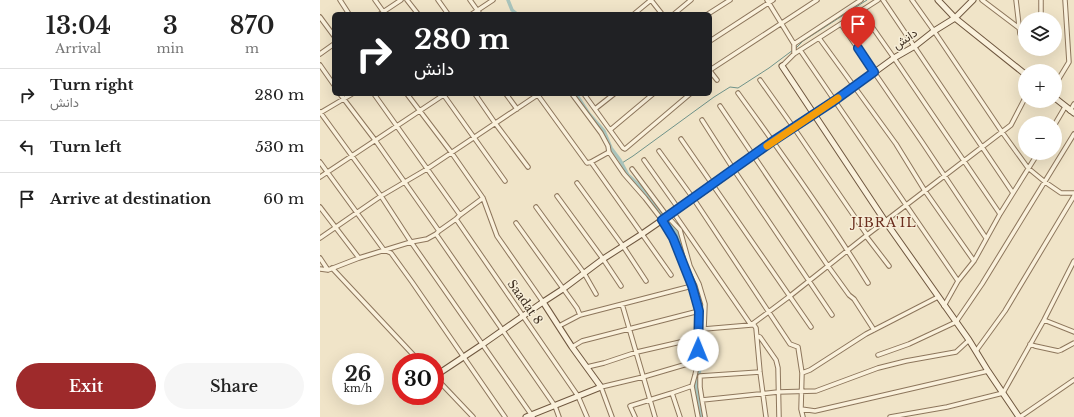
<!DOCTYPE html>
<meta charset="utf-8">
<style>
body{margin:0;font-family:"Libre Baskerville",Vazirmatn,serif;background:#f6f6f6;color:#222;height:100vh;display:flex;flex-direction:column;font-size:15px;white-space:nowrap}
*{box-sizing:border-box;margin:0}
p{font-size:13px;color:#767676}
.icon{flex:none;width:22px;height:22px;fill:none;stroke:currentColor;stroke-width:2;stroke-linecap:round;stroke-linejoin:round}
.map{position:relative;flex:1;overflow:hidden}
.panel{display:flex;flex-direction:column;background:#fff;width:320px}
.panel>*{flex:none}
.top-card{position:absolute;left:12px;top:12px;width:380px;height:84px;border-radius:6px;box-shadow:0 4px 16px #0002;background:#202124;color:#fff;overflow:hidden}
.buttons{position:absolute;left:698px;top:12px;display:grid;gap:8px}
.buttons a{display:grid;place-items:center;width:44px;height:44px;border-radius:50%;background:#fff;box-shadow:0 4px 16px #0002;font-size:20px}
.speed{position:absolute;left:12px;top:353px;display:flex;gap:8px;font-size:20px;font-weight:700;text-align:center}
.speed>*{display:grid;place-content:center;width:52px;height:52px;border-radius:50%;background:#fff;box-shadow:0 4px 16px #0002;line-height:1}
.speed small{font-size:10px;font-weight:400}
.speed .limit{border:6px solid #d22;background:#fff;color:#111}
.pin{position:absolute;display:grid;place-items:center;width:34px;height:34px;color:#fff;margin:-41px -17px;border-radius:50% 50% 50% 0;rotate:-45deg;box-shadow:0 0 4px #0007}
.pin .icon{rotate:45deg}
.me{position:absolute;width:44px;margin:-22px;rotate:1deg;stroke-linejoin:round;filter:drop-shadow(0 0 3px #0008)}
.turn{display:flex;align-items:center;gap:14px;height:84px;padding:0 16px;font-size:18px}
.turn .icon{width:52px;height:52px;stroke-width:2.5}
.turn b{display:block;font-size:28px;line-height:34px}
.eta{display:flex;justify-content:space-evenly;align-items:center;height:68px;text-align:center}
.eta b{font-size:24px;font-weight:600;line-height:28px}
.primary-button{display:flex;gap:8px;margin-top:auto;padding:8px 16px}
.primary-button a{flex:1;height:46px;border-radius:24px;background:#9e2a2b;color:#fff;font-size:16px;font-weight:600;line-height:46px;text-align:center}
.primary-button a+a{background:#f6f6f6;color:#222}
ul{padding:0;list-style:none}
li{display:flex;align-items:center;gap:12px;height:52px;padding:0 16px;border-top:1px solid #e0e0e0}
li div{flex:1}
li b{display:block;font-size:15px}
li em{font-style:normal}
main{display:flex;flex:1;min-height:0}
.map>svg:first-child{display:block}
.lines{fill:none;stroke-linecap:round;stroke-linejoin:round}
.stream{stroke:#6f938a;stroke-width:1}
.canal{stroke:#a9c4bc;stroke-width:3.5}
.street-casing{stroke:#8d765c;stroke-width:5.5}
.secondary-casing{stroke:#6f573f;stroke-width:7}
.street{stroke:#faf1dc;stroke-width:3.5}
.secondary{stroke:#faf1dc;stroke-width:5}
.route-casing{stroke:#114b97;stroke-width:10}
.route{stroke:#1a73e8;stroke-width:7}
.slow{stroke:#f59e0b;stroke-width:7}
.labels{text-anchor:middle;stroke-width:3;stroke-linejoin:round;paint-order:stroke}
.street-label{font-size:12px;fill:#3d2e20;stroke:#f7eed8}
.neighbourhood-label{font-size:13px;letter-spacing:1px;fill:#6b2e1e;stroke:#f7eed8}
</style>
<main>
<section class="panel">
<div class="eta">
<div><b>13:04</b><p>Arrival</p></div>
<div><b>3</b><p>min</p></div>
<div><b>870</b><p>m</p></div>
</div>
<ul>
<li><svg class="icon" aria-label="right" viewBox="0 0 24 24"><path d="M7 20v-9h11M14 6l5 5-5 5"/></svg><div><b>Turn right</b><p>دانش</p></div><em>280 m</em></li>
<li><svg class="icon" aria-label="left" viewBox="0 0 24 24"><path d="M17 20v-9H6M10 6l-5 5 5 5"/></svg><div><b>Turn left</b></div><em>530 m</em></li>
<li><svg class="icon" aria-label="arrive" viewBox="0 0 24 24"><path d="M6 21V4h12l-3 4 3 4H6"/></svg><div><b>Arrive at destination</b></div><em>60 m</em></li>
</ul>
<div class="primary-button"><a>Exit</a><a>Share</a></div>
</section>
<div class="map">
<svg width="754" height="417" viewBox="0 0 754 417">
<rect width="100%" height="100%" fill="#f0e4c8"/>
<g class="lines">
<path class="stream" d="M476 48 483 41 547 0
M302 163 313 156 394 97 410 87 418 88 449 68 473 50"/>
<path class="canal" d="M188 0 192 10 197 14
M256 94 269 114 284 131 291 148 300 160 308 175 320 186 329 199 357 232 367 268 376 287 381 300 382 314 380 343V369L376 385 381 417"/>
<defs>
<path id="street" d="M20 0 29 14
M55 0 65 14
M87 0 98 14
M118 0 128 14
M150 0 160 14
M331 0 342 14
M447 0 474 44V54
M563 0 693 193
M592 0 614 31 682 132 708 168 725 182 741 193H754
M662 0 699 28
M696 0 700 34
M721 0V19
M541 11 574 58 680 214
M60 14 81 0
M152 14 173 0
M314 14 331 0
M354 14 371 0
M388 14 410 0
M0 17 14 36
M521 24 602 142 666 238
M499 38 576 144 605 191 654 261
M390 41 453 0
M474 44 541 0
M480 50 638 281
M0 54 14 44
M0 65 14 85
M462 66 474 54 558 0
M390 70 497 0
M390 71 397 80
M440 80 474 128 547 235
M735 85 749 62 745 0
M418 93C463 155 508 218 548 283
M20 94 55 140 119 231
M54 94 140 215
M87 94 131 152 163 198 177 236 223 302
M123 94 185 181
M155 94 175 123 208 167
M186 94 197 109
M217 94 267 163 271 162 289 152
M252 94 281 133 288 146 289 152 304 174 325 198 342 220 353 238 372 286 379 311 378 362 375 375 372 386 378 417
M264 94 303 148 305 149 370 94
M400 106 508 266 529 295 534 299 554 330
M275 109 294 94
M750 111 754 104
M0 112 61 196 91 242 213 417
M0 113 32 94
M382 120 414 170 512 315
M735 124 745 107
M290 130 333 94
M361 139 491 327
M339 151 373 198 470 344 478 347 482 373 481 409 483 417
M324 160 358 208
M0 162 64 250 71 253 92 282 185 417
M271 162 351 275
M0 177 125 94
M257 183 303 246 326 281
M237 196 283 259 301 286
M0 207 39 258
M216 207 264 273 276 294
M353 212 431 325H434L436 328 440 372 446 417
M136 219 258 396 267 417
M196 223 257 308 260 315
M116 234 235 406 239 417
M546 236 569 266
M0 238 61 196 107 169 219 94
M0 258 8 270
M12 268 100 362
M0 269 8 270 39 258 91 242 107 239 116 234 119 231 136 219 140 215 163 198
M302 304 335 417
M624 306 638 281 654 261 680 214 718 153
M724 320 754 332
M239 326 260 315 372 286
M384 329 431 325 470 296 547 235 691 125 705 98
M437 336 440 337 456 360 458 368 459 417
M710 344 715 346 738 351 741 350 754 343
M252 347 262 341 379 311
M656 351 685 311 754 196
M558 355 589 344 636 322 662 284 754 134
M267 367 284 363 317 352 378 338 382 336 384 329 385 304 379 284 370 266 360 230 347 216 312 169
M482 373 490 370 546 334 618 297
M115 377 153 417
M352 393 360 417
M382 400 380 387V376L440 372
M481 409 495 411 668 371
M292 417 281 387 323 377 374 362H378
M315 417 310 406 352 393 372 386
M385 417 382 400 458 392 496 391 558 368 586 361 636 352 649 340
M570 417 627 407 683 393 724 320 754 261
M700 417 754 380"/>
<path id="secondary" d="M618 0 635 18 705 74
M462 66 565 221 649 340 668 371 699 417
M735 98 754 113
M115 376 163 344 223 302
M206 417 281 387 252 347 223 302 243 289 283 259 322 234 393 185 453 141 515 101 574 58 595 46 614 31 635 18 653 0"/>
</defs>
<use href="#street" class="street-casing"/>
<use href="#secondary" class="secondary-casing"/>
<use href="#street" class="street"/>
<use href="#secondary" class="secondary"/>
</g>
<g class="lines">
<defs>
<path id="route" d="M378 350 379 311 372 286 353 238 342 220 453 141 514 101 554 72 538 48"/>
</defs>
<use href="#route" class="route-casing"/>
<use href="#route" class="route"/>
<path class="slow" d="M447 146 518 98"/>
</g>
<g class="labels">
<g class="street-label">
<text transform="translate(585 39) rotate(-34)" y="4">دانش</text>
<text transform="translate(205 302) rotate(55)" y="4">Saadat 8</text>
</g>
<g class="neighbourhood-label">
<text x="564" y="227">JIBRA'IL</text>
</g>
</g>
</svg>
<div class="buttons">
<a><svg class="icon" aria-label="layers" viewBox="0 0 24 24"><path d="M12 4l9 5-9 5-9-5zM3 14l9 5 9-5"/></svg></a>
<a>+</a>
<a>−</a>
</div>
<div class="speed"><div>26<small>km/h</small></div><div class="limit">30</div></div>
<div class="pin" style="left:538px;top:48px;background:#d93025"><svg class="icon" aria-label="arrive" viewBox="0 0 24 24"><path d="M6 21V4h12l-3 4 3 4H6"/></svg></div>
<svg class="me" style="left:378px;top:350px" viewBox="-20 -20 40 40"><circle r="19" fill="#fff"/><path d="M0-13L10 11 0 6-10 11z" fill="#1a73e8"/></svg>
<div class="top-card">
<div class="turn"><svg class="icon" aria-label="right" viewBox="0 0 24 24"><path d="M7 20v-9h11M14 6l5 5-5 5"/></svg><div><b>280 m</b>دانش</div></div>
</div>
</div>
</main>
